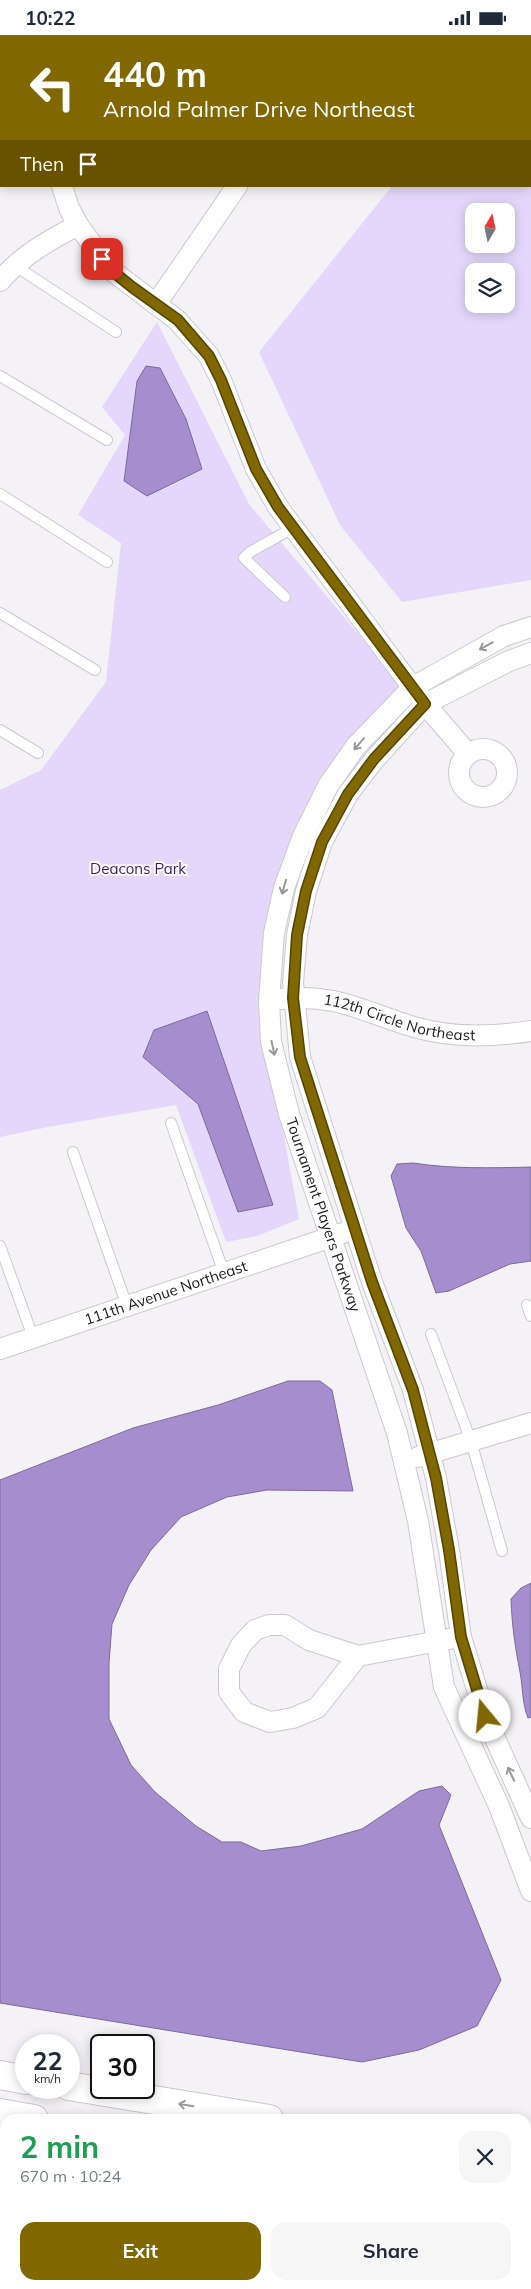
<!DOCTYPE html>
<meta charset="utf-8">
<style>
body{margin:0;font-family:Mulish,sans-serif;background:#f6f6f7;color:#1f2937;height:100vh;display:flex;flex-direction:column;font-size:19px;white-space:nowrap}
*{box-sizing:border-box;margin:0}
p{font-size:16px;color:#747a83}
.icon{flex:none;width:28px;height:28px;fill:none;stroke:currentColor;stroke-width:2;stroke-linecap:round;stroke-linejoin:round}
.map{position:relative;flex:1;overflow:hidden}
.sheet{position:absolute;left:0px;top:2079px;width:531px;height:176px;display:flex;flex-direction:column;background:#fff;border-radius:15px 15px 0 0;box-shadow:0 2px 12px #0003}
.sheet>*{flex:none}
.guide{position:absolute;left:0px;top:0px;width:531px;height:152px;box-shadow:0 2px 12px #0003;background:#816700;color:#fff;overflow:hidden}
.needle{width:32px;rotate:9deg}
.buttons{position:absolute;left:465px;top:168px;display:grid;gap:10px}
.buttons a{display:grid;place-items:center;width:50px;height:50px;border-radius:10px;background:#fff;box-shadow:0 2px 12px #0003;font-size:25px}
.speed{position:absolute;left:15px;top:1999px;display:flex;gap:10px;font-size:25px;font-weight:700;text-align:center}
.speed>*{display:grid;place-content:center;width:65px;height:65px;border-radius:50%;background:#fff;box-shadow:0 2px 12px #0003;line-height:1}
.speed small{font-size:12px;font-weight:400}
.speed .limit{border:2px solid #111;border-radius:8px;background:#fff;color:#111}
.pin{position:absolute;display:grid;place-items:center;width:42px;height:42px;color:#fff;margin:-21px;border-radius:10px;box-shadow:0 2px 8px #0006}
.me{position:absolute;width:55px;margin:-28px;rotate:343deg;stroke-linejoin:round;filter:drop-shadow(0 0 4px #0008)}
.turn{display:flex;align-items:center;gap:18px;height:105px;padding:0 20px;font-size:22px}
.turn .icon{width:65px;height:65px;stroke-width:2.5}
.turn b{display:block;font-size:35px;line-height:42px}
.then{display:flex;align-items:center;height:48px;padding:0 20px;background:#0003;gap:10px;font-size:19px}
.round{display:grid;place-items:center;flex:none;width:52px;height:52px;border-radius:15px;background:#f6f6f7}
.head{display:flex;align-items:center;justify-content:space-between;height:85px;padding:0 20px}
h1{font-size:30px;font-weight:700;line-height:38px;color:#1e9e55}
.cta{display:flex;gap:10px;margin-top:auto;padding:10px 20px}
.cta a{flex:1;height:58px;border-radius:15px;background:#816700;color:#fff;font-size:20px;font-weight:700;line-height:58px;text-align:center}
.cta a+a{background:#f6f6f7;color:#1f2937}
.status{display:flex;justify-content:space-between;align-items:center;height:35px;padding:0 25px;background:#fff;direction:ltr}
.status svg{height:14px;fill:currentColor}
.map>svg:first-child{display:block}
.green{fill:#e4d7fb;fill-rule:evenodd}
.water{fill:#a68dce;stroke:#7c6a99}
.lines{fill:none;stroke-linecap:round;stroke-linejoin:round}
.lane-casing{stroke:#cbc9ce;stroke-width:12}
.street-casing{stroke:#cbc9ce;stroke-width:22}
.secondary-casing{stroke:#cbc9ce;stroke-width:30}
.lane{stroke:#fff;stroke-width:10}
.street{stroke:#fff;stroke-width:20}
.secondary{stroke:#fff;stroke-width:28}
.oneway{stroke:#989899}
.route-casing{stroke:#544300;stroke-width:12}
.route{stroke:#816700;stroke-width:9}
.labels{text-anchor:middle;stroke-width:4;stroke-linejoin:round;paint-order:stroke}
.park-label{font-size:15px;fill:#3e1a65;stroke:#fff}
.street-label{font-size:15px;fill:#1a1a1c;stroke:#fff}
</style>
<div class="status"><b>10:22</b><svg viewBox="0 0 49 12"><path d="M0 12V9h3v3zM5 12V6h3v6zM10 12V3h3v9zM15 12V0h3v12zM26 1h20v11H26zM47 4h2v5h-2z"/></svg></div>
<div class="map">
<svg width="531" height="2254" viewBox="0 0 531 2254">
<rect width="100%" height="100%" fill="#f4f2f7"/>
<path class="green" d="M466 0H531V545L402 567 340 490 259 317 392 151H530V1ZM474 176H506V209H474ZM474 236H506V269H474Z
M157 287 249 469 394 641 399 651 294 797 270 1024 299 1184 257 1201 226 1207 176 1070 48 1092 0 1102V755L41 735 106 647 121 508 78 480 125 400 102 372Z"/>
<path class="water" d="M146 331 160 333 186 384 202 434 147 461 124 446 137 346Z
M207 976 273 1170 238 1177 198 1069 143 1022 154 995Z
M413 1128C452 1134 491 1133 531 1132V1226L510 1229 449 1256 436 1258 421 1216 406 1193 391 1141 397 1129Z
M288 1346H320L332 1355 353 1456 267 1455 227 1462 181 1482 151 1515 129 1550 112 1589 109 1628V1684L131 1730 155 1757 196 1791 222 1807H241L261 1816 301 1811 362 1794 419 1756 442 1751 451 1760 439 1790 501 1945 477 1991 419 2015 362 2027 0 1968V1445L133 1393 218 1370Z
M531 1548V1682L528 1683C522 1668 523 1653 520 1637 515 1611 512 1591 511 1564L521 1553Z"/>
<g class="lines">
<defs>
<path id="lane" d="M14 230 116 297
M0 341 107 405
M0 459 107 527
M285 562 244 523 250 517 293 493
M0 578 95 635
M0 695 38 718
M171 1088 224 1238
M73 1117 127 1271
M0 1211 33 1302
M527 1270 531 1281
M431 1299 471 1406 502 1516
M511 2250 531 2253"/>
<g id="street">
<path d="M53 0V1"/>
<path d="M336 0 337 1"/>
<path d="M230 1 231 0"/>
<path d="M0 134H1"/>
<path d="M62 151 69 173 78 190 111 235 177 285 209 321 221 345 256 434 278 472 425 669 468 719"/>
<path d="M0 246C22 220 48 206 78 190"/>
<path d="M156 269 237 151"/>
<path id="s1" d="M531 592 504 601 413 652 356 711 328 751 303 801 284 853 274 898 269 966 271 1007 289 1079 397 1398 418 1486 444 1652 499 1771 531 1856"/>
<path d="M531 618 509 626 425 669 374 725 348 759 322 807 306 856 297 900 293 947 300 1022 372 1247 413 1355 436 1443 449 1515 461 1602 485 1681 531 1783"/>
<circle cx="483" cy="738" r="24"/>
<path id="s2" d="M281 964C337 958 363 977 414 992 451 1003 492 1002 531 996"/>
<path id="s3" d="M0 1314 343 1198"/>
<path d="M418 1422 531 1388"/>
<path d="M269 1590H285L309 1605 358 1621 317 1673 293 1683 270 1687 244 1677 229 1657V1634L241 1610 255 1595Z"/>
<path d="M358 1621 449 1604"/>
</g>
<path id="secondary" d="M0 2040 26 2045
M69 2051 269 2084
M0 2078 34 2084
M526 2126H531
M526 2166 531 2167"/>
</defs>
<use href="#lane" class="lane-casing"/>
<use href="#street" class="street-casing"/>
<use href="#secondary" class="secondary-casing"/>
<use href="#lane" class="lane"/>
<use href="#street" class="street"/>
<use href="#secondary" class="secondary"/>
</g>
<defs><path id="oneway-shaft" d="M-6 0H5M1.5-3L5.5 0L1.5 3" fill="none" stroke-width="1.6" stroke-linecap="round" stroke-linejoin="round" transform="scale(1.25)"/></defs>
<g class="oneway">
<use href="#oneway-shaft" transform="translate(486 611) rotate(151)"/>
<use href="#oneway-shaft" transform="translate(359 709) rotate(131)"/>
<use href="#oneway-shaft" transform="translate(284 852) rotate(106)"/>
<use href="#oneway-shaft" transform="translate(273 1013) rotate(78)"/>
<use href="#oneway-shaft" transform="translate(511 1739) rotate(-115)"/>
<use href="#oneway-shaft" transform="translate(186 2070) rotate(-171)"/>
</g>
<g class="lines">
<defs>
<path id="route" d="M102 224 111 235 132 252 178 285 209 321 221 345 256 434 278 472 425 669 374 724 348 759 322 807 306 856 297 900 293 963 300 1022 372 1247 413 1355 436 1443 449 1515 461 1602 485 1681"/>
</defs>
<use href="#route" class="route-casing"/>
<use href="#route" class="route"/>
</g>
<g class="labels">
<g class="park-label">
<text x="138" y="839">Deacons Park</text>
</g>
<g class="street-label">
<text dy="5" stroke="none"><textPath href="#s2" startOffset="121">112th Circle Northeast</textPath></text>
<text dy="5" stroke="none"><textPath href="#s1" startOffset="711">Tournament Players Parkway</textPath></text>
<text dy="5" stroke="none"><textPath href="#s3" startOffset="175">111th Avenue Northeast</textPath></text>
</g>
</g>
</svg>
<div class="buttons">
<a><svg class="needle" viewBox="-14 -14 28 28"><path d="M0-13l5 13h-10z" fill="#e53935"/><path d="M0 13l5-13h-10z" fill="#747a83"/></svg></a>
<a><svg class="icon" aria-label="layers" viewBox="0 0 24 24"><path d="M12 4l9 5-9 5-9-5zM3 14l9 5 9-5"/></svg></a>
</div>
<div class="speed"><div>22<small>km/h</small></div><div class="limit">30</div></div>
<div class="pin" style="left:102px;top:224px;background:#d93025"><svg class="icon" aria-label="arrive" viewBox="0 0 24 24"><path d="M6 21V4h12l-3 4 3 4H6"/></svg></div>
<svg class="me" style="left:485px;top:1681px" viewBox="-20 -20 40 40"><circle r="19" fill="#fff"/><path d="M0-13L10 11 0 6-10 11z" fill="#816700"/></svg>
<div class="guide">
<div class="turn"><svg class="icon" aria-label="left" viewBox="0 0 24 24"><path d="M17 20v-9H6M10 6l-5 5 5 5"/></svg><div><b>440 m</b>Arnold Palmer Drive Northeast</div></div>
<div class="then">Then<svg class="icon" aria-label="arrive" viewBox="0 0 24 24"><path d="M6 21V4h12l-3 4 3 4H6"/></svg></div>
</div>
<section class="sheet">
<div class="head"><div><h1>2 min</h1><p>670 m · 10:24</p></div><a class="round"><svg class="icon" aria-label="close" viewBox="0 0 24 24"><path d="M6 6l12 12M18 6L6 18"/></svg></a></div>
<div class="cta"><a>Exit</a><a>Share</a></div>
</section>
</div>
